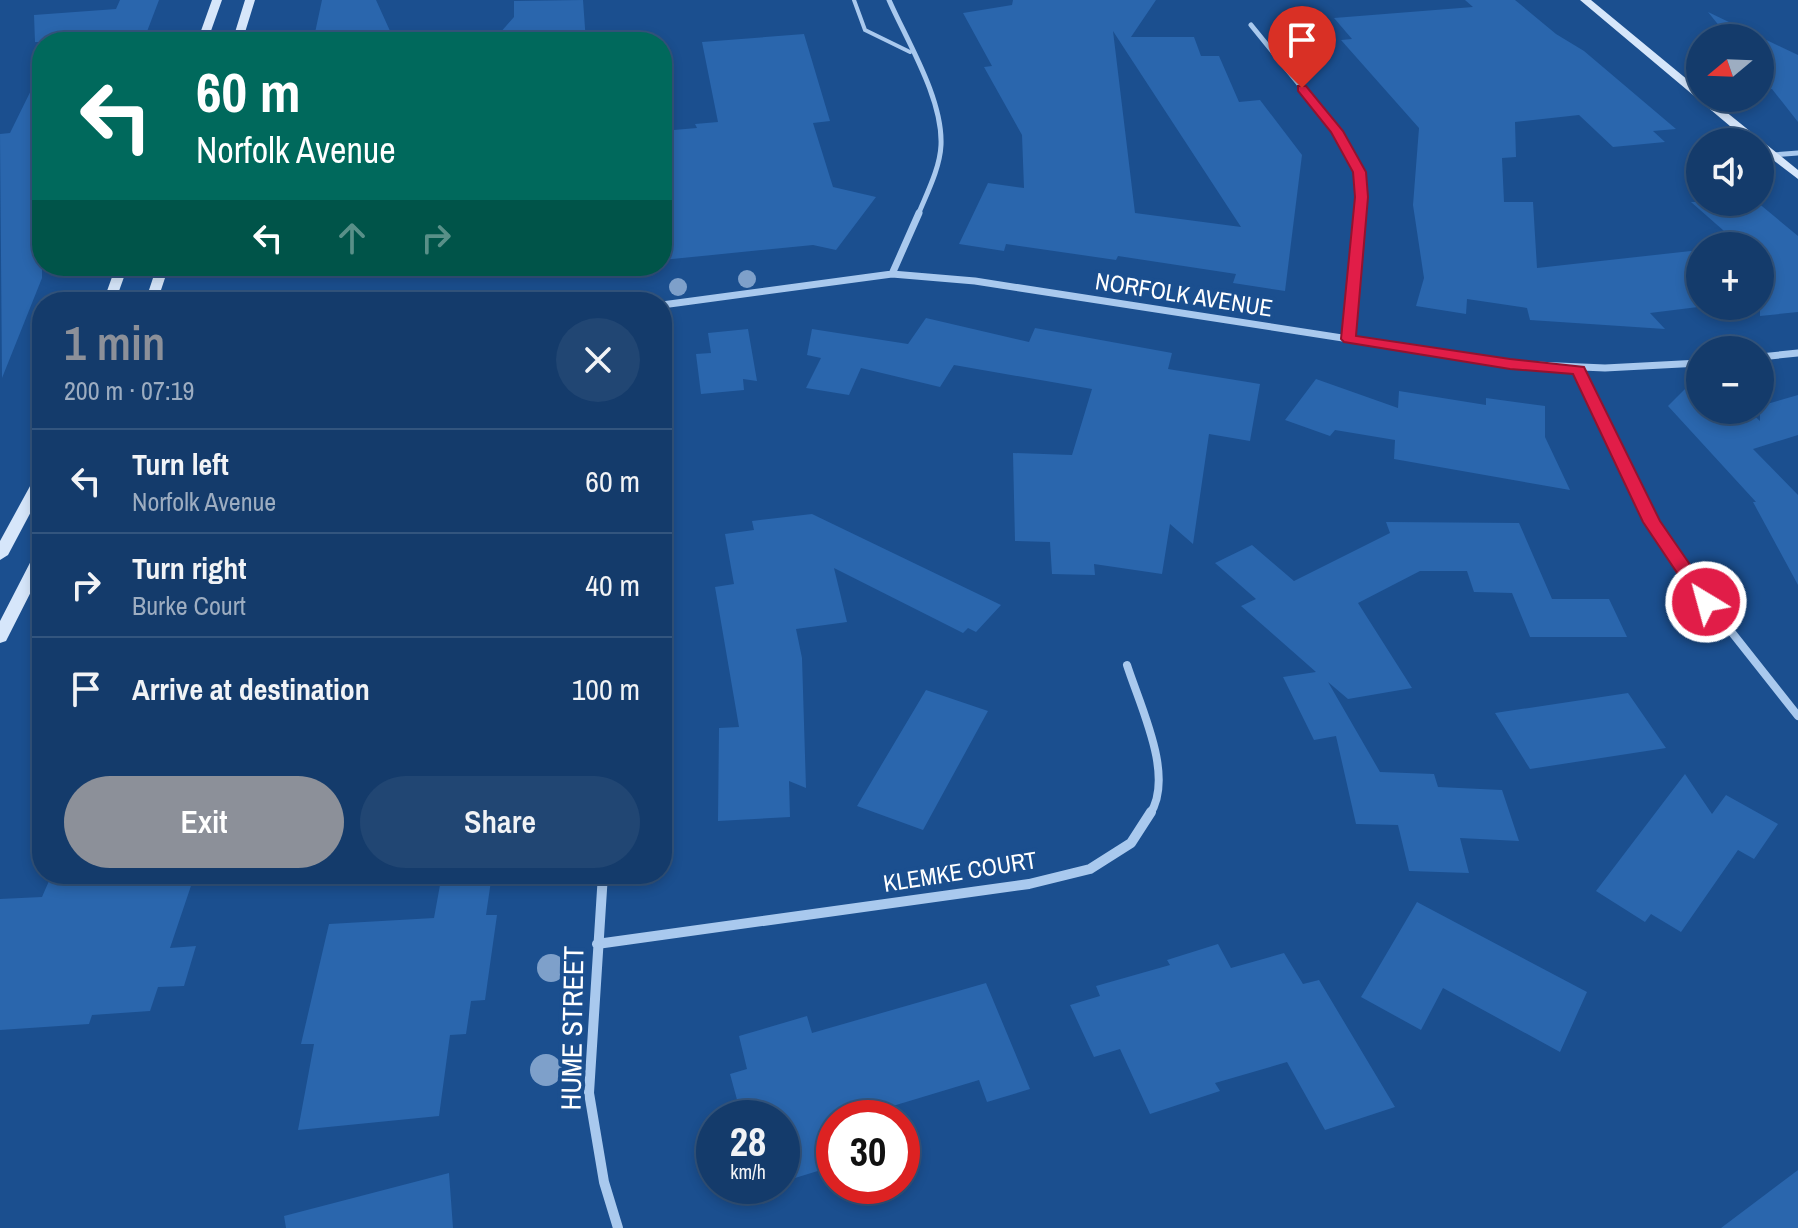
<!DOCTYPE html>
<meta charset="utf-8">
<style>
body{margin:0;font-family:"Archivo Narrow",sans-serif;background:#214673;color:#f1f3f6;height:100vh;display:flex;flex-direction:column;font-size:30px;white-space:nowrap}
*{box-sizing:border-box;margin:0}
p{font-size:26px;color:#9dadc1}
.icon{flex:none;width:44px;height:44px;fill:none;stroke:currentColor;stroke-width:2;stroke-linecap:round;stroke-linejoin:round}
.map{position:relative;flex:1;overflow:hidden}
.side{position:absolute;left:32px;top:292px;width:640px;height:592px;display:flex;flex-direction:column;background:#143b6b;border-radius:32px;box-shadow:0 4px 12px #0003,0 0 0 2px #33557e}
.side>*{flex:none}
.guide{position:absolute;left:32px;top:32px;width:640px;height:244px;border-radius:32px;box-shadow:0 4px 12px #0003,0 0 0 2px #33557e;background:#00695c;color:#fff;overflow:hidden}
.needle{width:52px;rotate:251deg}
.controls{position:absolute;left:1686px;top:24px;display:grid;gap:16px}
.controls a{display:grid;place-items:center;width:88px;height:88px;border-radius:50%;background:#143b6b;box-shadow:0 4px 12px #0003,0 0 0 2px #33557e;font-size:40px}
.speed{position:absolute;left:696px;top:1100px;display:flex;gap:16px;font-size:40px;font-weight:700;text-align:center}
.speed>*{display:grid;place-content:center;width:104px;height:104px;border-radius:50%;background:#143b6b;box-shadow:0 4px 12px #0003,0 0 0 2px #33557e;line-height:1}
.speed small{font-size:20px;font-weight:400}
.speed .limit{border:12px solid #d22;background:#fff;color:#111}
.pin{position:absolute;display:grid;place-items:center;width:68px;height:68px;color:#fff;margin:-82px -34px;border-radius:50% 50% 50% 0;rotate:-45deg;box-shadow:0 0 8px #0007}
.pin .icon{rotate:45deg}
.me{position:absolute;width:88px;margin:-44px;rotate:323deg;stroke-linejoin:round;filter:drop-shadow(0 0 6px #0008)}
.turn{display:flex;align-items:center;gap:28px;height:168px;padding:0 32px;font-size:36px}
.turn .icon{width:104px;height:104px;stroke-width:2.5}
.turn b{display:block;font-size:56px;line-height:68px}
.lanes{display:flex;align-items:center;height:76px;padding:0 32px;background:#0003;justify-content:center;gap:40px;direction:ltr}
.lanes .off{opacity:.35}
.round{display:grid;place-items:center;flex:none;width:84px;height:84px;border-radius:42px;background:#214673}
.overview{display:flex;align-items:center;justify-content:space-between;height:136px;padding:0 32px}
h1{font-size:48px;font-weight:600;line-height:60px;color:#8c9099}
.primary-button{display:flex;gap:16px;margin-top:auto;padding:16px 32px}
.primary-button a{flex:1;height:92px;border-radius:48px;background:#8c9099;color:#fff;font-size:32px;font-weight:600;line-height:92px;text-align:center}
.primary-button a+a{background:#214673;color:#f1f3f6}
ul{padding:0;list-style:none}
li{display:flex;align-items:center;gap:24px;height:104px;padding:0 32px;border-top:2px solid #33557e}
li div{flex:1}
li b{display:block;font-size:30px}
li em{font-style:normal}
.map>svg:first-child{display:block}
.building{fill:#2a66ad;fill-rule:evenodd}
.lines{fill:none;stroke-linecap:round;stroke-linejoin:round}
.lane{stroke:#a9c9ee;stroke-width:4}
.street-far3{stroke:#a9c9ee;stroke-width:5}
.street-far2{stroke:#a9c9ee;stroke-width:7}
.street-far1{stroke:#a9c9ee;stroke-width:8}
.street{stroke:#a9c9ee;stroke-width:10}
.secondary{fill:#d6e6fa;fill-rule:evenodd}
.tree{fill:#7ea0ca}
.route{fill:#e11d48;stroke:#92132f;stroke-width:2}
.labels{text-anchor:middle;stroke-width:8;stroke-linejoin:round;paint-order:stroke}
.street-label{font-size:24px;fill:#fff;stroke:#1b4f8f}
.near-street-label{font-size:28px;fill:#fff;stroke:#1b4f8f}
</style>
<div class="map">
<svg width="1798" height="1228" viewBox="0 0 1798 1228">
<rect width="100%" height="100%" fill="#1b4f8f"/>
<path class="building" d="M120 0H159L143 42H35L34 15 116 9Z
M322 0H376L395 42H313Z
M583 0 586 42H492L514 17V1Z
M1013 0H1156L1131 37H1194L1201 56H1219L1239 102 1260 100 1302 155 1285 291 1233 283 1236 274 1118 256 1116 260 1006 244 1004 251 959 244 988 183 1024 188 1022 135 984 67 992 66 963 13 1012 5ZM1113 31 1124 48 1241 227 1135 213Z
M1465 0H1515L1556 34 1584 51 1676 129 1653 131 1665 142 1613 147 1579 115 1515 122 1516 157 1502 158 1504 202H1533L1537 268 1700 250V306H1706L1650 313 1665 329 1530 320 1527 308 1467 299 1466 314 1416 306 1424 278 1413 205 1419 128 1341 40 1352 39 1334 18 1473 7Z
M1708 12 1798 55V122L1772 89 1760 91V38H1729Z
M804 34 830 121 813 123 833 187 876 197 836 250 813 245 662 260V131L697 128 695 124 718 122 702 42Z
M42 68V278L2 378 0 134 10 133Z
M1691 202H1757L1798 236V312L1760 316V309L1746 311 1741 306H1760V246H1732L1740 245Z
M926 318 1029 342 1035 328 1172 353 1168 369 1260 384 1250 441 1209 434 1193 544 1170 524 1162 574 1094 564 1095 575 1052 574 1050 542 1015 541 1013 453 1072 455 1092 389 954 365 940 387 861 368 849 395 806 388 821 358 807 355 812 329 908 344Z
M748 329 757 381 743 379 744 390 701 394 696 354 711 353 708 333Z
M1316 379 1398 408 1399 391 1486 405V398L1545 406V437L1570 490 1394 459 1395 440 1335 430 1330 436 1285 420Z
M1690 384 1700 394V410H1716L1720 415 1748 410 1760 421V406L1798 395V435L1753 449 1798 495V585L1753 502H1756L1668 406Z
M812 514 1001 605 976 632 968 628 963 633 834 568 847 622 796 629 802 658 806 788 789 781 790 817 718 821 719 728 739 727 715 587 734 584 725 534 754 530 752 521Z
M1386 522 1519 523 1552 599H1609L1627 637H1530L1512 593 1474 592 1467 571H1420L1358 603 1412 688 1348 699 1328 682 1380 772 1434 774 1438 787 1502 790 1519 841 1460 838 1469 873 1409 871 1398 825 1356 824 1336 736 1314 740 1283 677 1316 672 1241 606 1256 599 1215 563 1252 545 1294 581 1390 533Z
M926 690 988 711 923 830 857 806Z
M1628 693 1666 748 1530 769 1495 713Z
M1685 774 1712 814 1726 795 1778 824 1754 859 1738 850 1681 932 1651 914 1645 922 1596 891Z
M52 874H195L170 948 196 946 184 986 158 987 150 1011 92 1015 89 1024 0 1030V899L42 897Z
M442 874H492L486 915H497L485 1000 471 1001 466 1034 450 1035 439 1116 298 1130 314 1044H301L329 924 434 918Z
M1417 902 1587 992 1560 1052 1443 988 1421 1030 1361 997Z
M1218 944 1231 968 1284 953 1303 984 1319 980 1395 1107 1325 1130 1287 1062 1215 1083 1220 1091 1150 1114 1120 1049 1094 1057 1070 1005 1100 996 1096 986 1170 965 1167 960Z
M986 983 1030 1089 987 1102 979 1080 853 1118H834V1166L782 1182V1118H742L730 1074 747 1069 739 1036 807 1016 812 1033Z
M1798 1170V1228H1721Z
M449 1173 453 1228H286L284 1216Z"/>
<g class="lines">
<path class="lane" d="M854 0 865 30 910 52"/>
<path class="street-far3" d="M889 0C907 41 943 99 941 145 940 168 927 193 918 215
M1251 25 1337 131 1359 172V215
M1773 155 1798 153"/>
<path class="street-far2" d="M892 274 919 213
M662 305 892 274 975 281 1510 364 1605 368 1700 363
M1349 339 1360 213
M1760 357 1798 353
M1579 370 1633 482"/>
<path class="street-far1" d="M1632 480 1677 563 1798 716
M1127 665C1140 706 1175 776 1150 814"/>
<path class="street" d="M603 874 589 1093 604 1182 618 1228
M597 944 1029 884 1090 869 1131 843 1151 812"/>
<path class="secondary" d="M212 0H222L207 42H197Z
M245 0H255L242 42H232Z
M1580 0H1591L1700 90V98H1709L1798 170V179L1760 150V142H1749Z
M116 266H128L115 302H103Z
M157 266H169L157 302H145Z
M42 472V491L8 555 0 560V541L35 477Z
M42 550V570L6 641 0 643V621L34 555Z"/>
</g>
<g class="tree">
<circle cx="747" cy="279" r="9"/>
<circle cx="678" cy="287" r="9"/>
<circle cx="551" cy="968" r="14"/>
<circle cx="546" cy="1070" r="16"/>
</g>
<path class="route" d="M1298 86H1306L1343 131 1366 172 1368 197 1356 336 1510 359 1584 367 1660 521 1713 598 1715 602 1713 607H1700L1643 522 1573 374 1510 369 1344 342 1341 339 1355 197 1353 172 1331 132 1298 91Z"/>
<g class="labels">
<g class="street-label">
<text transform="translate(1184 295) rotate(9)" y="8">NORFOLK AVENUE</text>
<text transform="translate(960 872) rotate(-9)" y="8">KLEMKE COURT</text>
</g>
<g class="near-street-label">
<text transform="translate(572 1028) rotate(-89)" y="10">HUME STREET</text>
</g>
</g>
</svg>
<div class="controls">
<a><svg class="needle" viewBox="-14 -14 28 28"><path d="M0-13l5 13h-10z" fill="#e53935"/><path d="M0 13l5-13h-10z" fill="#9dadc1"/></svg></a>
<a><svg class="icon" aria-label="sound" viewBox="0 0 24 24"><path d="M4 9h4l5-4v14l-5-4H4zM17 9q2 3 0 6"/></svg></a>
<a>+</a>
<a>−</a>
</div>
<div class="speed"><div>28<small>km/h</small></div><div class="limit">30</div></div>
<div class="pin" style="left:1302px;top:88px;background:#d93025"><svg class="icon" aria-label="arrive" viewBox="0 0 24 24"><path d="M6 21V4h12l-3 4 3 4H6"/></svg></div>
<svg class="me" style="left:1706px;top:602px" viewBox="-20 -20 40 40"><circle r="17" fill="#e11d48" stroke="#fff" stroke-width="3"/><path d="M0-11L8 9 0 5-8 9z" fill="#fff"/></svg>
<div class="guide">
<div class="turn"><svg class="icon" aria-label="left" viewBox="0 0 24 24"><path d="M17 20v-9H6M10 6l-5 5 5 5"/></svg><div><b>60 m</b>Norfolk Avenue</div></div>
<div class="lanes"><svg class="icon" aria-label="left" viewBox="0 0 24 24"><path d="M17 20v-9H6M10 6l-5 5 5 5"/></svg><svg class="icon off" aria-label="ahead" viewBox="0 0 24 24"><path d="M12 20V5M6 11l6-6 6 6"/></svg><svg class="icon off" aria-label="right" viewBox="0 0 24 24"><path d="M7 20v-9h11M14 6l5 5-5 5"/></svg></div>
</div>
<section class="side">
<div class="overview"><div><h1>1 min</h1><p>200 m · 07:19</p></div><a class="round"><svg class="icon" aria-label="close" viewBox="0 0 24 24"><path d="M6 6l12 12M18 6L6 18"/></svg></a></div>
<ul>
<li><svg class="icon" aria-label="left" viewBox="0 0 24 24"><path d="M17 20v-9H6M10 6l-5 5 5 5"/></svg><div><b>Turn left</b><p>Norfolk Avenue</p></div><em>60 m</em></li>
<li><svg class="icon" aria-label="right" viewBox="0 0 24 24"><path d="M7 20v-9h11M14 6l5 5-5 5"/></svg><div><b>Turn right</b><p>Burke Court</p></div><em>40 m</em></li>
<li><svg class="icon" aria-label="arrive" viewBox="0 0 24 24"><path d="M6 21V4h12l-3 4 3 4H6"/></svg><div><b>Arrive at destination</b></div><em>100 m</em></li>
</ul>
<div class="primary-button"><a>Exit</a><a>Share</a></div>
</section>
</div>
